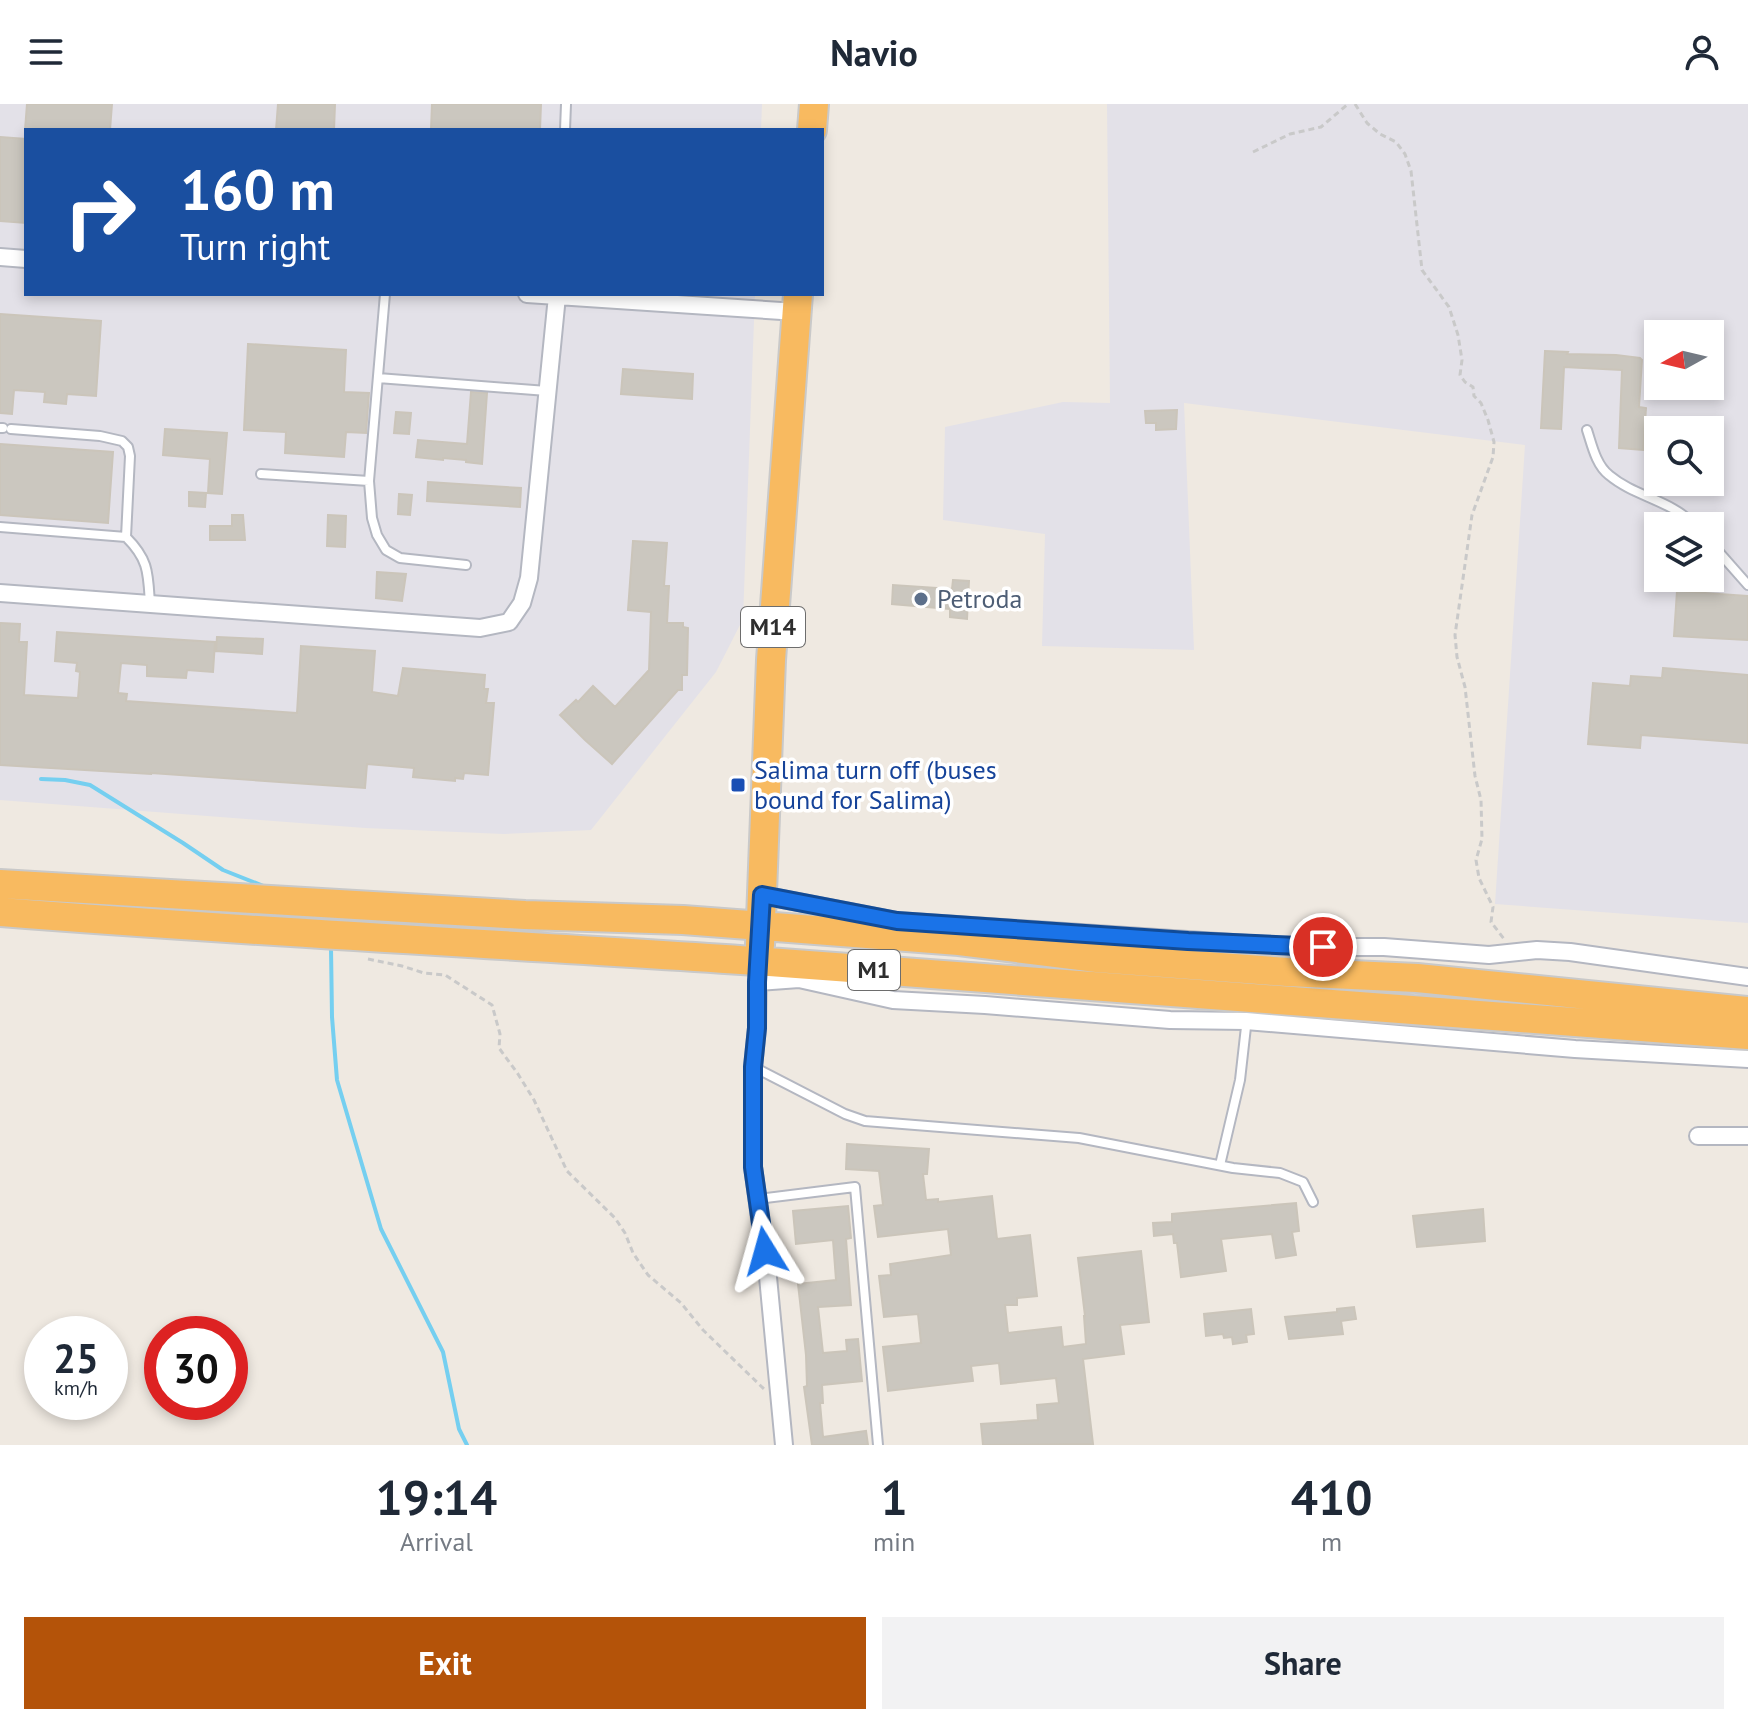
<!DOCTYPE html>
<style>
body{margin:0;font-family:"PT Sans",sans-serif;background:#f2f2f3;color:#1f2937;height:100vh;display:flex;flex-direction:column;font-size:30px;white-space:nowrap}
*{box-sizing:border-box;margin:0}
p{font-size:26px;color:#747a83}
.icon{flex:none;width:44px;height:44px;fill:none;stroke:currentColor;stroke-width:2;stroke-linecap:round;stroke-linejoin:round}
.map{position:relative;height:1341px;overflow:hidden}
.side{display:flex;flex-direction:column;background:#fff;flex:1}
.side>*{flex:none}
.hud{position:absolute;left:24px;top:24px;width:800px;height:168px;border-radius:0px;box-shadow:0 4px 12px #0003;background:#1a4fa0;color:#fff;overflow:hidden}
.needle{width:52px;rotate:262deg}
.controls{position:absolute;left:1644px;top:216px;display:grid;gap:16px}
.controls a{display:grid;place-items:center;width:80px;height:80px;border-radius:0px;background:#fff;box-shadow:0 4px 12px #0003;font-size:40px}
.speed{position:absolute;left:24px;top:1212px;display:flex;gap:16px;font-size:40px;font-weight:700;text-align:center}
.speed>*{display:grid;place-content:center;width:104px;height:104px;border-radius:50%;background:#fff;box-shadow:0 4px 12px #0003;line-height:1}
.speed small{font-size:20px;font-weight:400}
.speed .limit{border:12px solid #d22;background:#fff;color:#111}
.pin{position:absolute;display:grid;place-items:center;width:68px;height:68px;color:#fff;margin:-34px;border:4px solid #fff;border-radius:50%;box-shadow:0 2px 8px #0007}
.me{position:absolute;width:88px;margin:-44px;rotate:352deg;stroke-linejoin:round;filter:drop-shadow(0 0 6px #0008)}
.turn{display:flex;align-items:center;gap:28px;height:168px;padding:0 24px;font-size:36px}
.turn .icon{width:104px;height:104px;stroke-width:2.5}
.turn b{display:block;font-size:56px;line-height:68px}
.eta{display:flex;justify-content:space-evenly;align-items:center;height:136px;text-align:center}
.eta b{font-size:48px;font-weight:700;line-height:56px}
.cta{display:flex;gap:16px;margin-top:auto;padding:16px 24px}
.cta a{flex:1;height:92px;border-radius:0px;background:#b45309;color:#fff;font-size:32px;font-weight:700;line-height:92px;text-align:center}
.cta a+a{background:#f2f2f3;color:#1f2937}
header{display:flex;justify-content:space-between;align-items:center;height:104px;padding:0 24px;background:#fff;font-size:36px;font-weight:700}
.map>svg:first-child{display:block}
.industrial{fill:#e3e1e8;fill-rule:evenodd}
.lines{fill:none;stroke-linecap:round;stroke-linejoin:round}
.stream{stroke:#75cff0;stroke-width:4}
.building{fill:#cbc7bf;stroke:#cbc5ba;stroke-width:2}
.service-casing{stroke:#b4b7c1;stroke-width:12}
.minor-casing{stroke:#b4b7c1;stroke-width:20}
.trunk-casing{stroke:#c9c9c9;stroke-width:32}
.path{stroke:#c9c9c9;stroke-width:3;stroke-dasharray:6 4;stroke-linecap:butt}
.service{stroke:#fff;stroke-width:8}
.minor{stroke:#fff;stroke-width:16}
.trunk{stroke:#f8ba60;stroke-width:28}
.route-casing{stroke:#114b97;stroke-width:20}
.route{stroke:#1a73e8;stroke-width:14}
.service-dot{fill:#5c6f8a;stroke:#fff;stroke-width:3}
.transit-dot{fill:#1a4fb4;stroke:#fff;stroke-width:3}
.labels{text-anchor:middle;stroke-width:7;stroke-linejoin:round;paint-order:stroke}
.shield{fill:#fff;stroke:#6d6d6d;stroke-width:2}
.shield-label{font-size:24px;font-weight:bold;fill:#2e2e2e}
.service-label{font-size:26px;fill:#4e5e75;stroke:#fff;text-anchor:start}
.transit-label{font-size:26px;fill:#164399;stroke:#fff;text-anchor:start}
</style>
<header><svg class="icon" aria-label="menu" viewBox="0 0 24 24"><path d="M4 6h16M4 12h16M4 18h16"/></svg>Navio<svg class="icon" aria-label="person" viewBox="0 0 24 24"><circle cx="12" cy="8" r="4"/><path d="M4 21q1-7 8-7t8 7"/></svg></header>
<div class="map">
<svg width="1748" height="1341" viewBox="0 0 1748 1341">
<rect width="100%" height="100%" fill="#efe9e1"/>
<path class="industrial" d="M0 0H762L761 26H26V190H755L743 515 716 568 591 726 504 730 365 724 0 696Z
M1107 0H1748V819L1495 800 1525 341 1184 299 1194 546 1042 542 1045 430 943 416 945 323 1063 298 1110 299ZM1658 230H1710V282H1658ZM1658 326H1710V378H1658ZM1658 422H1710V474H1658Z"/>
<g class="lines">
<path class="stream" d="M41 675 65 676 90 681 183 739 223 766 266 783
M331 844 332 913 337 976 381 1125 443 1248 459 1325 467 1341"/>
</g>
<path class="building" d="M27 0H112L110 26H25Z
M278 0H335L334 26H276Z
M432 0H541L540 26H431Z
M0 33 26 35V119L0 117Z
M0 210 101 217 96 292 67 290 66 300 44 298 45 288 14 286 12 310 0 309Z
M248 240 346 246 344 288 369 289 366 329 346 328 344 353 285 349 286 328 244 326Z
M1545 247 1568 248 1567 250 1616 251 1640 254 1642 256 1639 303 1646 304 1643 346 1619 344 1622 266 1564 263 1561 325 1541 324Z
M623 265 693 270 692 295 621 290Z
M471 288 487 289 482 360 466 358V356L443 354V356L416 353 418 336 467 340Z
M1177 306 1176 325 1156 326V319H1146L1145 307Z
M396 308 411 309 409 330 394 329Z
M165 325 227 329 222 390 208 389 210 355 163 351Z
M0 340 113 348 108 419 0 411Z
M428 378 521 384 520 403 427 397Z
M189 388 206 389 205 403 189 402Z
M399 390 412 391 410 411 398 410Z
M232 411H243L245 436H210V422H232Z
M328 411 346 412 345 443 327 442Z
M633 437 667 439 664 482H669L667 519H683V523L688 524 687 571H682V586H678L612 660 585 636 560 611 576 596 578 598 593 582 615 603 649 566 651 508 628 506Z
M377 468 406 470 402 497 376 494Z
M953 476 969 477 967 515 950 513V505L892 500 893 481 952 485Z
M1677 487 1748 492V536L1674 532Z
M0 519 20 520 19 538H27L24 591 78 594 80 568 76 567 77 559 55 557 57 528 215 538 213 568 187 566 186 574 147 572V561L121 559 118 589 127 590 126 597 297 609 301 542 375 547 372 588 398 592 403 564 485 571 484 585H488L486 599H494L488 671 464 669 463 675 455 674V677L413 673 414 664 367 660 365 684 151 669V670L0 661Z
M217 533 263 535 262 550 216 547Z
M1663 564 1748 571V639L1641 631 1640 644 1588 640 1593 579 1630 582 1631 572 1662 574Z
M847 1040 929 1045 927 1070H923L926 1096 938 1095V1098L992 1092 997 1135 1030 1131 1037 1192 1017 1194V1201H1005L1008 1229 1061 1223 1063 1243 1086 1240 1084 1212H1085L1078 1154 1141 1147 1149 1218 1120 1221 1124 1250 1083 1255 1093 1340 983 1341 981 1320 1038 1316 1037 1301 1059 1299 1056 1274 1001 1280 999 1259 971 1262 973 1277 888 1287 883 1243 921 1239 918 1210 884 1213 879 1172 891 1171 890 1160 951 1151 948 1125 878 1133 874 1102 883 1101 879 1067 846 1065Z
M1296 1099 1299 1127 1292 1128 1296 1151 1276 1154 1272 1130 1221 1135 1226 1167 1181 1173 1177 1139H1174L1173 1130 1154 1132 1153 1119 1172 1118V1110Z
M848 1102 851 1134 846 1135 851 1201 818 1203 823 1249 847 1247 846 1236 858 1235 862 1277 822 1281 823 1299H820L823 1333 866 1327 868 1341H812L804 1283 807 1282 806 1251 798 1180 836 1176 833 1136 796 1140 793 1107Z
M1483 1105 1485 1137 1417 1143 1413 1112Z
M1354 1203 1356 1215 1341 1217 1343 1230 1289 1235 1285 1213 1337 1208V1205Z
M1251 1205 1254 1230 1246 1231 1247 1238 1233 1240 1232 1233 1224 1234 1223 1230 1206 1232 1204 1210Z"/>
<g class="lines">
<defs>
<path id="service" d="M565 26 566 0
M385 190 369 377 372 414 377 431 386 446 400 454 466 461
M378 274 547 287
M0 324H3
M11 325 100 332 122 337 128 343 130 352 126 433C149 456 148 469 150 500
M1587 326C1592 341 1596 361 1609 371 1635 393 1672 396 1695 422
M261 370 369 377
M0 423 126 433
M1710 438 1748 481
M754 963 845 1010 865 1017 1079 1034 1233 1064 1280 1069 1303 1078 1313 1098
M1220 1061 1240 976 1247 914
M758 1095 855 1083 878 1341"/>
<path id="minor" d="M0 153 26 155
M527 190 797 208
M0 489 480 524 509 518 522 499 529 474 557 192
M762 791 897 817 1293 843H1384L1489 851 1537 846 1570 848 1748 873
M758 869 757 924 753 963V1063L768 1173 784 1341
M757 878 799 875 893 896 985 901 1170 916 1246 917 1575 945 1748 955
M1698 1032H1748"/>
<path id="trunk" d="M812 26 814 0
M0 780 525 811 683 816 959 837 1097 854 1287 868 1417 874 1748 907
M0 808C252 828 504 840 756 857 1087 879 1417 909 1748 931
M760 841 771 556 798 190"/>
</defs>
<use href="#service" class="service-casing"/>
<use href="#minor" class="minor-casing"/>
<use href="#trunk" class="trunk-casing"/>
<path class="path" d="M1355 0 1367 19 1380 30 1396 38 1405 50 1411 67 1422 166 1449 203 1458 231 1462 256 1460 271 1465 278 1473 283 1474 292 1481 299 1488 316 1494 338 1493 353 1472 411 1455 531 1457 553 1465 583 1475 672 1481 696 1482 735 1476 756 1479 774 1493 803 1491 818 1504 835
M1253 48 1290 30 1321 23 1348 0
M368 855 402 862 424 869 445 871 492 901 500 930 499 944 518 970 534 996 567 1067 615 1114 625 1129 633 1149 648 1171 681 1199 703 1226 764 1285"/>
<use href="#service" class="service"/>
<use href="#minor" class="minor"/>
<use href="#trunk" class="trunk"/>
</g>
<g class="lines">
<defs>
<path id="route" d="M765 1147 753 1063V963L757 924V878L762 791 897 817 1188 837 1323 843"/>
</defs>
<use href="#route" class="route-casing"/>
<use href="#route" class="route"/>
</g>
<circle class="service-dot" cx="921" cy="495" r="8"/>
<rect class="transit-dot" x="730" y="673" width="16" height="16" rx="4"/>
<g class="labels">
<g class="shield">
<rect x="741" y="503" width="64" height="40" rx="6"/>
<rect x="848" y="846" width="52" height="40" rx="6"/>
</g>
<g class="shield-label">
<text x="773" y="531">M14</text>
<text x="874" y="874">M1</text>
</g>
<g class="service-label">
<text x="937" y="504">Petroda</text>
</g>
<g class="transit-label">
<text x="754" y="675">Salima turn off (buses<tspan x="754" dy="30">bound for Salima)</tspan></text>
</g>
</g>
</svg>
<div class="controls">
<a><svg class="needle" viewBox="-14 -14 28 28"><path d="M0-13l5 13h-10z" fill="#e53935"/><path d="M0 13l5-13h-10z" fill="#747a83"/></svg></a>
<a><svg class="icon" aria-label="search" viewBox="0 0 24 24"><circle cx="10" cy="10" r="6"/><path d="M15 15l6 6"/></svg></a>
<a><svg class="icon" aria-label="layers" viewBox="0 0 24 24"><path d="M12 4l9 5-9 5-9-5zM3 14l9 5 9-5"/></svg></a>
</div>
<div class="speed"><div>25<small>km/h</small></div><div class="limit">30</div></div>
<div class="pin" style="left:1323px;top:843px;background:#d93025"><svg class="icon" aria-label="arrive" viewBox="0 0 24 24"><path d="M6 21V4h12l-3 4 3 4H6"/></svg></div>
<svg class="me" style="left:765px;top:1147px" viewBox="-20 -20 40 40"><path d="M0-17L14 15 0 8-14 15z" fill="#1a73e8" stroke="#fff" stroke-width="4"/></svg>
<div class="hud">
<div class="turn"><svg class="icon" aria-label="right" viewBox="0 0 24 24"><path d="M7 20v-9h11M14 6l5 5-5 5"/></svg><div><b>160 m</b>Turn right</div></div>
</div>
</div>
<section class="side">
<div class="eta">
<div><b>19:14</b><p>Arrival</p></div>
<div><b>1</b><p>min</p></div>
<div><b>410</b><p>m</p></div>
</div>
<div class="cta"><a>Exit</a><a>Share</a></div>
</section>
